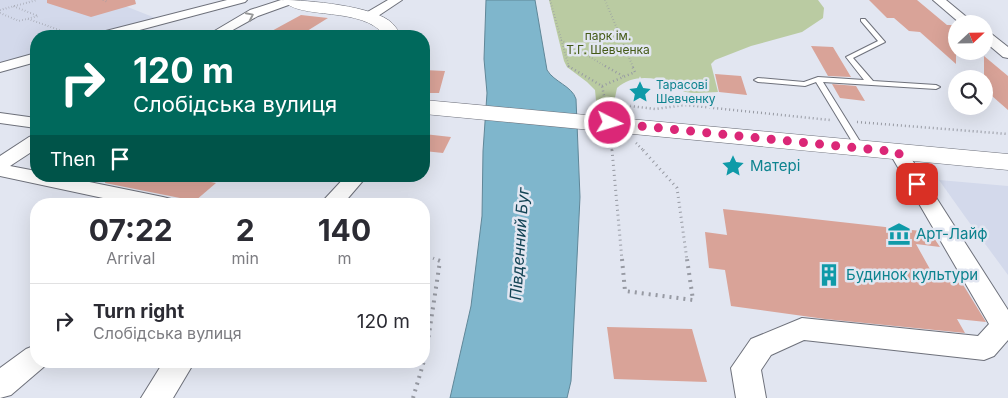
<!DOCTYPE html>
<meta charset="utf-8">
<style>
body{margin:0;font-family:Inter,sans-serif;background:#f7f7f7;color:#2b2b33;height:100vh;display:flex;flex-direction:column;font-size:19px;white-space:nowrap}
*{box-sizing:border-box;margin:0}
p{font-size:16px;color:#7c7c81}
.icon{flex:none;width:28px;height:28px;fill:none;stroke:currentColor;stroke-width:2;stroke-linecap:round;stroke-linejoin:round}
.map{position:relative;flex:1;overflow:hidden}
.sheet{position:absolute;left:30px;top:198px;width:400px;height:170px;display:flex;flex-direction:column;background:#fff;border-radius:20px;box-shadow:0 5px 20px #0002}
.sheet>*{flex:none}
.hud{position:absolute;left:30px;top:30px;width:400px;height:152px;border-radius:20px;box-shadow:0 5px 20px #0002;background:#00695c;color:#fff;overflow:hidden}
.needle{width:32px;rotate:68deg}
.fabs{position:absolute;left:948px;top:15px;display:grid;gap:10px}
.fabs a{display:grid;place-items:center;width:45px;height:45px;border-radius:50%;background:#fff;box-shadow:0 5px 20px #0002;font-size:25px}
.pin{position:absolute;display:grid;place-items:center;width:42px;height:42px;color:#fff;margin:-21px;border-radius:10px;box-shadow:0 2px 8px #0006}
.me{position:absolute;width:55px;margin:-28px;rotate:95deg;stroke-linejoin:round;filter:drop-shadow(0 0 4px #0008)}
.turn{display:flex;align-items:center;gap:18px;height:105px;padding:0 20px;font-size:22px}
.turn .icon{width:65px;height:65px;stroke-width:2.5}
.turn b{display:block;font-size:35px;line-height:42px}
.then{display:flex;align-items:center;height:48px;padding:0 20px;background:#0003;gap:10px;font-size:19px}
.eta{display:flex;justify-content:space-evenly;align-items:center;height:85px;text-align:center}
.eta b{font-size:30px;font-weight:700;line-height:35px}
ul{padding:0;list-style:none}
li{display:flex;align-items:center;gap:15px;height:75px;padding:0 20px;border-top:1px solid #e1e1e2}
li div{flex:1}
li b{display:block;font-size:19px}
li em{font-style:normal}
.map>svg:first-child{display:block}
.built{fill:#d3d9eb}
.green{fill:#bacba2}
.water{fill:#7fb6cc;stroke:#608798}
.building{fill:#d9a398}
.lines{fill:none;stroke-linecap:round;stroke-linejoin:round}
.lane-casing{stroke:#6e717b;stroke-width:2}
.street-casing{stroke:#6e717b;stroke-width:2}
.secondary-casing{stroke:#6e717b;stroke-width:1}
.path-far3{stroke:#979aa3;stroke-width:2;stroke-dasharray:0.5 2.5;stroke-linecap:butt}
.path-far2{stroke:#979aa3;stroke-width:2.5;stroke-dasharray:1 3;stroke-linecap:butt}
.path-far1{stroke:#979aa3;stroke-width:3;stroke-dasharray:1 4;stroke-linecap:butt}
.path{stroke:#979aa3;stroke-width:4;stroke-dasharray:2 5;stroke-linecap:butt}
.lane{fill:#fff;fill-rule:evenodd}
.street{fill:#fff;fill-rule:evenodd}
.secondary{fill:#fff;fill-rule:evenodd}
.oneway{stroke:#979899}
.route{stroke:#db2777;stroke-width:9;stroke-dasharray:0 16.2}
.labels{text-anchor:middle;stroke-width:5;stroke-linejoin:round;paint-order:stroke}
.far-park-label{font-size:12px;fill:#445a17;stroke:#e2e6f1}
.far-culture-label{font-size:12px;fill:#0d838f;stroke:#e2e6f1;text-anchor:start}
.culture-label{font-size:15px;fill:#0d838f;stroke:#e2e6f1;text-anchor:start}
.water-label{font-size:16px;font-style:italic;fill:#134354;stroke:#e2e6f1}
</style>
<div class="map">
<svg width="1008" height="398" viewBox="0 0 1008 398">
<rect width="100%" height="100%" fill="#e2e6f1"/>
<path class="built" d="M0 0H110L158 19 94 36H36V54L0 65Z
M939 180 1008 186V275L966 218Z"/>
<path class="green" d="M549 0H818L824 8 823 18 802 32 751 46 715 60 711 64 718 92C708 92 696 94 686 92 680 91 675 85 669 83 652 76 631 75 617 88L612 112 597 111 595 90 587 82 567 67 564 61Z"/>
<path class="water" d="M486 0H535L547 70C554 82 572 86 576 99L580 197 571 381 567 398H450L471 306 482 216 483 151 487 93 484 59Z"/>
<path class="building" d="M47 0H135L136 4 91 17 47 3Z
M869 0H917L947 25H956V64L920 32 909 31 894 18H887Z
M301 15 328 18 299 36 268 33Z
M811 46 833 47 851 77 828 76Z
M984 56 1008 76V110L984 89Z
M424 70 445 71 439 93H424Z
M715 74 741 76 747 95 719 92Z
M832 84 856 86 865 101 840 98Z
M424 134 451 137 443 153 424 151Z
M106 176H181L216 183 195 201 105 183Z
M723 209 930 232 940 247 916 244 936 280 962 283 986 322 957 319 965 333 825 319 731 306 725 270 709 268 705 232 727 235Z
M607 327 692 329 707 382 614 379Z"/>
<g class="lines">
<defs>
<path id="lane" d="M861 19H865L885 42 853 58 873 81 936 85 940 87 936 89 823 82 864 148 860 151 856 148 816 82 805 86 758 82 754 80 758 78 804 82 818 77 864 80 846 57 878 41 861 21Z"/>
<path id="street" d="M227 0H247L245 2 117 36H96L98 33Z
M281 0 296 1 294 3 258 16 222 36H206L250 10Z
M388 0H402L372 20H364L362 17 364 14Z
M933 0H946L975 24H961Z
M984 31 989 32 1008 47V58L1003 57 984 41Z
M36 53V62L0 72V63Z
M0 113 36 118V128L0 123Z
M36 135V149L10 166 36 171V176H60L163 197 171 199 174 204H131L0 176V156L29 137Z
M898 146 905 148 907 152 1008 310V340L994 356 984 360 804 340 771 355 761 370 766 398H736L731 368 751 339 802 318 978 336 989 324 889 152 891 148Z
M346 176H367L343 204H320Z
M36 345V361H48L46 365 11 395 0 398V368L26 349Z
M164 361H195L173 398H141Z"/>
<path id="secondary" d="M283 0C307 0 375 6 392 23 396 27 399 32 402 36H385C363 5 298 21 283 0Z
M424 100 1008 154V170L424 114Z"/>
</defs>
<use href="#lane" class="lane-casing"/>
<use href="#street" class="street-casing"/>
<use href="#secondary" class="secondary-casing"/>
<path class="path-far3" d="M103 0 108 2
M550 0 569 67
M605 0 633 67
M0 10 37 0
M0 13 19 21 38 16 13 6
M28 19 76 36
M561 40 607 67"/>
<path class="path-far2" d="M568 66 602 86 607 110
M605 66 623 76
M602 86 635 72 632 66
M606 103 655 109 685 105 830 120
M857 122 1008 134
M611 141 612 151
M636 143 644 151"/>
<path class="path-far1" d="M612 150 622 260
M643 150 677 188 687 260
M424 254 437 260"/>
<path class="path" d="M622 259 625 291 693 300 687 259
M413 398 426 354 440 261 435 259"/>
<use href="#lane" class="lane"/>
<use href="#street" class="street"/>
<use href="#secondary" class="secondary"/>
</g>
<defs><path id="oneway-chevron" d="M-2-3.5L2.5 0L-2 3.5" fill="none" stroke-width="1.6" stroke-linecap="round" stroke-linejoin="round" transform="scale(1.25)"/></defs>
<use class="oneway" href="#oneway-chevron" transform="translate(250 16) rotate(-26)"/>
<g class="lines">
<path class="route" d="M610 123 898 152 917 184"/>
</g>
<defs>
<symbol id="sight-bare" viewBox="-9 -9 18 18"><path d="M0-6L1.8-2.2L6-1.7L2.9 1.2L3.7 5.4L0 3.3L-3.7 5.4L-2.9 1.2L-6-1.7L-1.8-2.2Z" fill="#0f9aa8" stroke="#e2e6f1" stroke-width="2.5" paint-order="stroke"/></symbol>
<symbol id="museum-bare" viewBox="-9 -9 18 18"><path d="M0-6L6-3V-2H-6V-3ZM-5-1h2V3h-2ZM-1-1h2V3h-2ZM3-1h2V3H3ZM-6 4H6V6H-6Z" fill="#0f9aa8" stroke="#e2e6f1" stroke-width="2.5" paint-order="stroke"/></symbol>
<symbol id="building-bare" viewBox="-9 -9 18 18"><path d="M-4-6H4V6H1V3H-1V6H-4ZM-2.5-4.3h1.7v1.8h-1.7ZM.8-4.3h1.7v1.8H.8ZM-2.5-1h1.7V.8h-1.7ZM.8-1h1.7V.8H.8Z" fill="#0f9aa8" stroke="#e2e6f1" stroke-width="2.5" paint-order="stroke"/></symbol>
</defs>
<g fill-rule="evenodd">
<use href="#sight-bare" x="624" y="76" width="32" height="32"/>
<use href="#sight-bare" x="717" y="150" width="32" height="32"/>
<use href="#museum-bare" x="883" y="218" width="32" height="32"/>
<use href="#building-bare" x="813" y="259" width="32" height="32"/>
</g>
<g class="labels">
<g class="far-park-label">
<text x="608" y="40">парк ім.<tspan x="608" dy="14">Т.Г. Шевченка</tspan></text>
</g>
<g class="far-culture-label">
<text x="656" y="89">Тарасові<tspan x="656" dy="14">Шевченку</tspan></text>
</g>
<g class="culture-label">
<text x="750" y="171">Матері</text>
<text x="916" y="239">Арт-Лайф</text>
<text x="846" y="280">Будинок культури</text>
</g>
<g class="water-label">
<text transform="translate(519 244) rotate(-86)" y="6">Південний Буг</text>
</g>
</g>
</svg>
<div class="fabs">
<a><svg class="needle" viewBox="-14 -14 28 28"><path d="M0-13l5 13h-10z" fill="#e53935"/><path d="M0 13l5-13h-10z" fill="#7c7c81"/></svg></a>
<a><svg class="icon" aria-label="search" viewBox="0 0 24 24"><circle cx="10" cy="10" r="6"/><path d="M15 15l6 6"/></svg></a>
</div>
<div class="pin" style="left:917px;top:184px;background:#d93025"><svg class="icon" aria-label="arrive" viewBox="0 0 24 24"><path d="M6 21V4h12l-3 4 3 4H6"/></svg></div>
<svg class="me" style="left:610px;top:123px" viewBox="-20 -20 40 40"><circle r="17" fill="#db2777" stroke="#fff" stroke-width="3"/><path d="M0-11L8 9 0 5-8 9z" fill="#fff"/></svg>
<div class="hud">
<div class="turn"><svg class="icon" aria-label="right" viewBox="0 0 24 24"><path d="M7 20v-9h11M14 6l5 5-5 5"/></svg><div><b>120 m</b>Слобідська вулиця</div></div>
<div class="then">Then<svg class="icon" aria-label="arrive" viewBox="0 0 24 24"><path d="M6 21V4h12l-3 4 3 4H6"/></svg></div>
</div>
<section class="sheet">
<div class="eta">
<div><b>07:22</b><p>Arrival</p></div>
<div><b>2</b><p>min</p></div>
<div><b>140</b><p>m</p></div>
</div>
<ul>
<li><svg class="icon" aria-label="right" viewBox="0 0 24 24"><path d="M7 20v-9h11M14 6l5 5-5 5"/></svg><div><b>Turn right</b><p>Слобідська вулиця</p></div><em>120 m</em></li>
</ul>
</section>
</div>
